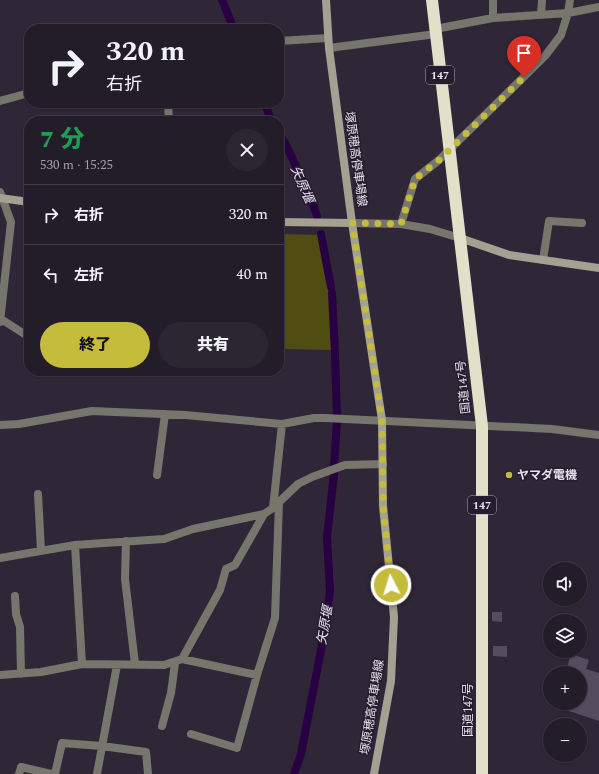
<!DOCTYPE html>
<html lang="ja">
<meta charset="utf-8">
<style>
body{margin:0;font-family:Spectral,"Noto Sans JP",serif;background:#2b2631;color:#f1f3f6;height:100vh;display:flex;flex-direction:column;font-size:15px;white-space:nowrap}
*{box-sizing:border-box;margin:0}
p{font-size:13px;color:#a3a2a8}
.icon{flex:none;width:22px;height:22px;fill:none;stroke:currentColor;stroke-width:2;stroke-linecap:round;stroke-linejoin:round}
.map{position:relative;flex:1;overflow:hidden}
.drawer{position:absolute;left:24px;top:116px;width:260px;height:260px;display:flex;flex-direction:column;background:#231d29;border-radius:16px;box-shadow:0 1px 3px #0004,0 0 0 1px #403b46}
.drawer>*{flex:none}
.hud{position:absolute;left:24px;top:24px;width:260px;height:84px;border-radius:16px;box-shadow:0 1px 3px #0004,0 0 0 1px #403b46;background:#231d29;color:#f1f3f6;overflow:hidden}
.buttons{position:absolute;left:543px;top:562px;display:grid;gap:8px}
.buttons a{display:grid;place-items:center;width:44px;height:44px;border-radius:50%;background:#231d29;box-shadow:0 1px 3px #0004,0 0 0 1px #403b46;font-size:20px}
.pin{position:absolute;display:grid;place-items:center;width:34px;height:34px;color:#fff;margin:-41px -17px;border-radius:50% 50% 50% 0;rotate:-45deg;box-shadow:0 0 4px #0007}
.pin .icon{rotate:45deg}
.me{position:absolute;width:44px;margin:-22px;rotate:355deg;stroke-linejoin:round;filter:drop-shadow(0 0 3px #0008)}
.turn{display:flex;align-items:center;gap:14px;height:84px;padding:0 16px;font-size:18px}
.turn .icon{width:52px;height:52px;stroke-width:2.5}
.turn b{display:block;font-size:28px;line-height:34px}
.round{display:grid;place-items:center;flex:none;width:42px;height:42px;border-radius:21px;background:#2b2631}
.head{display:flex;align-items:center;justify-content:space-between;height:68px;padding:0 16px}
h1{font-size:24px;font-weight:800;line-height:30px;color:#1e9e55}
.button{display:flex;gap:8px;margin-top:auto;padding:8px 16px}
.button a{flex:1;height:46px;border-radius:24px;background:#c6bc3c;color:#111;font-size:16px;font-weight:800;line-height:46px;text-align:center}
.button a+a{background:#2b2631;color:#f1f3f6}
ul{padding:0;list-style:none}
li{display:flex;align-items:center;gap:12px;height:60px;padding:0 16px;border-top:1px solid #403b46}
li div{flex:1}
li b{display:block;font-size:15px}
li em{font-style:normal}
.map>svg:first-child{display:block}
.green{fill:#504c12}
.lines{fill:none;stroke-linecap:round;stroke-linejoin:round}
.canal{stroke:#280142;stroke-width:8}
.building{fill:#554d5f}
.street{stroke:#77766d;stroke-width:8}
.secondary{stroke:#a2a192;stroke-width:8}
.highway{stroke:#e1e0c8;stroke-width:12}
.route{stroke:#c6bc3c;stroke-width:7;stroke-dasharray:0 12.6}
.poi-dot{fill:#c6bc3c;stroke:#251d2d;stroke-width:1.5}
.labels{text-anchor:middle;stroke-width:3;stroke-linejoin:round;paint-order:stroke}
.shield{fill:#251d2d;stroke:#aca6b3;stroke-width:1}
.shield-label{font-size:11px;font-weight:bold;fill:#e6e1ec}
.street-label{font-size:12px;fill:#e6e1ec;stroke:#251d2d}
.poi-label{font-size:12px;font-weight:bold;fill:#e6e1ec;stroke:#251d2d;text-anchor:start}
.water-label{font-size:13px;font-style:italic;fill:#e9e0f4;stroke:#251d2d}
</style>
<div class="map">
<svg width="599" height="774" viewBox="0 0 599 774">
<rect width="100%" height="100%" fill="#2f2737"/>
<path class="green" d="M280 234 319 235 329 282 332 350 285 349Z"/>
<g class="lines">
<path class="canal" d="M222 0 234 29
M264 103 272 121
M279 133 287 147
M289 151 314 207 317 216
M321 234 331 287
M332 293 335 352
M335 356 337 415
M334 466 337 422
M294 774 301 754 321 650 330 592 327 537 334 474"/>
</g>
<path class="building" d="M492 612H502V622L492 621Z
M493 646H507V657L493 656Z
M571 654 589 660 586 669 599 673V721L548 704 580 703V673H568V671H566Z"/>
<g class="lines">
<path class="street" d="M493 0V18
M541 14 542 0
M435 29 493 18 568 13 599 7
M279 41 328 38
M329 48 436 34
M0 101 29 93
M168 103 169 121
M0 192 11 222 0 322
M352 223 401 224 430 229 460 238
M401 224 415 179 439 160 545 56 561 35 568 13 570 0
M543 260 549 221 582 223
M1 319 29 337
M0 425 19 424 92 411 185 415 282 424 314 418H325L552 429 599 435
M157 475 165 414
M38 494 41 551
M273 508 282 424
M126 541 125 579 135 664
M75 545 82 664
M0 558 75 545 164 539 193 529 264 514 273 508 298 484 312 477 345 465 383 464
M15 596 16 614 20 627 21 674
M182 659 220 590 226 569 235 565 264 514
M0 675 41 672 82 664 164 665 182 659 257 675 275 618 279 502
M162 726 171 693 175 663
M191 734 237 748 257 675
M19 774 21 767 51 774
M55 774 62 743 102 746 146 752 148 774
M97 774 117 665"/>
<path class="secondary" d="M326 0 329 48 352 223 382 420 383 506 394 617 391 681 374 774
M0 198 29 202
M279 222 352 223
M460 238 509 255 599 268"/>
<path class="highway" d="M432 0 482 426V774"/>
</g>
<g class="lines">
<path class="route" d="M391 585 383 506 382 420 352 223 401 224 415 179 439 160 524 77"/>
</g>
<circle class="poi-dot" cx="509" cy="475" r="4"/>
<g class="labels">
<g class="shield">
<rect x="426" y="66" width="28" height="18" rx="3"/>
<rect x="468" y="496" width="28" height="18" rx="3"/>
</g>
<g class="shield-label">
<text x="440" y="79">147</text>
<text x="482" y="509">147</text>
</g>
<g class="street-label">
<text transform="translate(356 159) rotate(82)" y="4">塚原穂高停車場線</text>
<text transform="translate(463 387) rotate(-96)" y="4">国道147号</text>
<text transform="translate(372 707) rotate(-81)" y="4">塚原穂高停車場線</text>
<text transform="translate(468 710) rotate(-90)" y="4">国道147号</text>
</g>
<g class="poi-label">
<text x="517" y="479">ヤマダ電機</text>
</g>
<g class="water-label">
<text transform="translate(303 184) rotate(67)" y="5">矢原堰</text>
<text transform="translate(324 625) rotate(-80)" y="5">矢原堰</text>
</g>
</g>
</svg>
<div class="buttons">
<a><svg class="icon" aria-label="sound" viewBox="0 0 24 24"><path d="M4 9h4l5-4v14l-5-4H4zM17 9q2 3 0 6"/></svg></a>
<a><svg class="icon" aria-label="layers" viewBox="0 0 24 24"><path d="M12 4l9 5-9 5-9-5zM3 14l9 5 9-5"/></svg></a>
<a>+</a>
<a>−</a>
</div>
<div class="pin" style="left:524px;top:77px;background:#d93025"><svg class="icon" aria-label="arrive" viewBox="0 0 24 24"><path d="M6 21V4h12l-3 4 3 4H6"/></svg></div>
<svg class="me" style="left:391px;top:585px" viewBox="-20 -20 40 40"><circle r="17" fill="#c6bc3c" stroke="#fff" stroke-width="3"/><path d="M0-11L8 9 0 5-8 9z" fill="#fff"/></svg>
<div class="hud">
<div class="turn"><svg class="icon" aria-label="right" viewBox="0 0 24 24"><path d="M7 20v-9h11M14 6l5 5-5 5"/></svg><div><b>320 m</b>右折</div></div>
</div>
<section class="drawer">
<div class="head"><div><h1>7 分</h1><p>530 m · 15:25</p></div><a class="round"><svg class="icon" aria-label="close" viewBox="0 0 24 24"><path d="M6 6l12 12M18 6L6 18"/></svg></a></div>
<ul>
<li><svg class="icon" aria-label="right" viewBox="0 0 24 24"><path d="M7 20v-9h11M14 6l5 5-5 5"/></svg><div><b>右折</b></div><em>320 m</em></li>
<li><svg class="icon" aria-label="left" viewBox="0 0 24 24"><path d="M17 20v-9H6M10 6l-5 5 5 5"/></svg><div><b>左折</b></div><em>40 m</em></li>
</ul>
<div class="button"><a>終了</a><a>共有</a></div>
</section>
</div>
